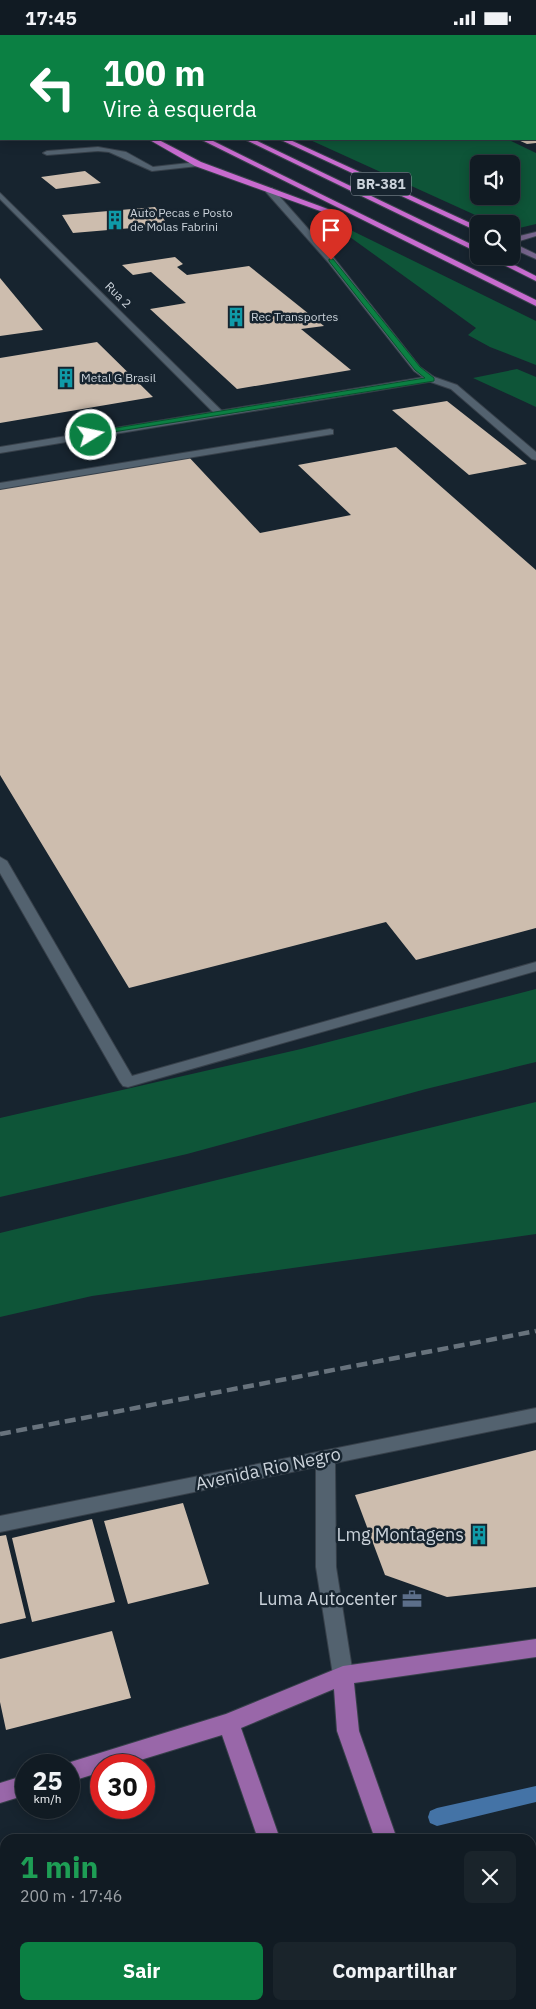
<!DOCTYPE html>
<html lang="pt">
<meta charset="utf-8">
<style>
body{margin:0;font-family:"IBM Plex Sans",sans-serif;background:#1a242b;color:#f1f3f6;height:100vh;display:flex;flex-direction:column;font-size:19px;white-space:nowrap}
*{box-sizing:border-box;margin:0}
p{font-size:16px;color:#9ca1a6}
.icon{flex:none;width:28px;height:28px;fill:none;stroke:currentColor;stroke-width:2;stroke-linecap:round;stroke-linejoin:round}
.map{position:relative;flex:1;overflow:hidden}
.side{position:absolute;left:0px;top:1799px;width:536px;height:176px;display:flex;flex-direction:column;background:#111b23;border-radius:15px 15px 0 0;box-shadow:0 2px 12px #0003,0 0 0 1px #303941}
.side>*{flex:none}
.hud{position:absolute;left:0px;top:0px;width:536px;height:105px;box-shadow:0 2px 12px #0003,0 0 0 1px #303941;background:#0b8043;color:#fff;overflow:hidden}
.tools{position:absolute;left:470px;top:120px;display:grid;gap:10px}
.tools a{display:grid;place-items:center;width:50px;height:50px;border-radius:8px;background:#111b23;box-shadow:0 2px 12px #0003,0 0 0 1px #303941;font-size:25px}
.speed{position:absolute;left:15px;top:1719px;display:flex;gap:10px;font-size:25px;font-weight:700;text-align:center}
.speed>*{display:grid;place-content:center;width:65px;height:65px;border-radius:50%;background:#111b23;box-shadow:0 2px 12px #0003,0 0 0 1px #303941;line-height:1}
.speed small{font-size:12px;font-weight:400}
.speed .limit{border:8px solid #d22;background:#fff;color:#111}
.pin{position:absolute;display:grid;place-items:center;width:42px;height:42px;color:#fff;margin:-51px -21px;border-radius:50% 50% 50% 0;rotate:-45deg;box-shadow:0 0 5px #0007}
.pin .icon{rotate:45deg}
.me{position:absolute;width:55px;margin:-28px;rotate:80deg;stroke-linejoin:round;filter:drop-shadow(0 0 4px #0008)}
.turn{display:flex;align-items:center;gap:18px;height:105px;padding:0 20px;font-size:22px}
.turn .icon{width:65px;height:65px;stroke-width:2.5}
.turn b{display:block;font-size:35px;line-height:42px}
.round{display:grid;place-items:center;flex:none;width:52px;height:52px;border-radius:8px;background:#1a242b}
.overview{display:flex;align-items:center;justify-content:space-between;height:85px;padding:0 20px}
h1{font-size:30px;font-weight:700;line-height:38px;color:#1e9e55}
.cta{display:flex;gap:10px;margin-top:auto;padding:10px 20px}
.cta a{flex:1;height:58px;border-radius:8px;background:#0b8043;color:#fff;font-size:20px;font-weight:700;line-height:58px;text-align:center}
.cta a+a{background:#1a242b;color:#f1f3f6}
.status{display:flex;justify-content:space-between;align-items:center;height:35px;padding:0 25px;background:#111b23;direction:ltr}
.status svg{height:14px;fill:currentColor}
.map>svg:first-child{display:block}
.green{fill:#0e5538;fill-rule:evenodd}
.lines{fill:none;stroke-linecap:round;stroke-linejoin:round}
.stream{fill:#4473a6;fill-rule:evenodd}
.building{fill:#cdbdae}
.lane-casing{stroke:#37404a;stroke-width:2}
.street-casing{stroke:#37404a;stroke-width:2}
.secondary-casing{stroke:#37404a;stroke-width:2}
.primary-casing{stroke:#37404a;stroke-width:2}
.highway-casing{stroke:#37404a;stroke-width:2}
.lane{fill:#53626f;fill-rule:evenodd}
.street{fill:#53626f;fill-rule:evenodd}
.secondary{fill:#76658c;fill-rule:evenodd}
.primary{fill:#9967a9;fill-rule:evenodd}
.highway{fill:#c86bcf;fill-rule:evenodd}
.rail{stroke:#68737d;stroke-width:4.5;stroke-dasharray:11 5.5;stroke-linecap:butt}
.route{fill:#0b8043;stroke:#07532c}
.labels{text-anchor:middle;stroke-width:5;stroke-linejoin:round;paint-order:stroke}
.far-poi-label{font-size:12px;fill:#cad2da;stroke:#17242f;text-anchor:start}
.far-street-label{font-size:12px;fill:#cad2da;stroke:#17242f}
.shield{fill:#17242f;stroke:#949ea7;stroke-width:1}
.shield-label{font-size:14px;font-weight:bold;fill:#cad2da}
.near-street-label{font-size:18px;fill:#cad2da;stroke:#17242f}
.near-poi-label{font-size:18px;fill:#cad2da;stroke:#17242f;text-anchor:end}
</style>
<div class="status"><b>17:45</b><svg viewBox="0 0 49 12"><path d="M0 12V9h3v3zM5 12V6h3v6zM10 12V3h3v9zM15 12V0h3v12zM26 1h20v11H26zM47 4h2v5h-2z"/></svg></div>
<div class="map">
<svg width="536" height="1974" viewBox="0 0 536 1974">
<rect width="100%" height="100%" fill="#17242f"/>
<path class="green" d="M308 104H507L536 118V189L511 195V189H495ZM479 129H511V161H479Z
M318 179 536 286V330L490 312 468 300 476 293Z
M517 334 536 342V372L473 343Z
M536 954V1027L426 1054 187 1119 0 1162V1083L301 1014Z
M536 1067V1199L92 1261 0 1282V1198Z"/>
<g class="lines">
<path class="stream" d="M536 1751V1767L437 1791 430 1788 428 1782 430 1776 437 1773Z
M5 1894V1912L0 1913V1895Z"/>
</g>
<path class="building" d="M516 104H536V108L527 109Z
M85 136 101 148 56 154 41 142Z
M155 172 168 190 73 198 62 180Z
M175 222 183 229 177 232 187 240 249 231 324 291 301 294 351 335 237 354 150 274 186 268 151 237 133 240 122 230Z
M0 243 43 295 0 301Z
M97 307 153 362 0 388V323Z
M447 366 527 429 469 440 392 375Z
M396 412 536 535V893L416 925 386 887 129 953 0 740V453L187 420 260 498 351 480 298 430Z
M536 1415V1552L447 1562 385 1540 355 1460Z
M183 1468 209 1549 128 1569 104 1486Z
M92 1484 115 1567 32 1587 12 1503Z
M6 1500 26 1583 0 1589V1501Z
M112 1596 131 1663 6 1695 0 1667V1624Z"/>
<g class="lines">
<defs>
<path id="lane" d="M98 112 126 117 153 132 198 127 202 129 198 131 152 136 109 117 98 116 47 120 43 118 47 116Z
M266 153H272L334 223 420 332 434 342 457 350 536 417V425L532 424 451 354 428 346 414 336 328 227 266 157Z
M0 158 222 376V380H216L0 164Z
M330 394 333 395V399L0 454V448Z
M0 822 7 826 132 1041 536 927V936L128 1052 123 1051 120 1047 0 838Z"/>
<path id="street" d="M535 28H536V32H535Z
M535 76H536V80H535Z
M431 341 434 342V346L0 418V412Z
M536 1373V1387L335 1428 336 1532 353 1640 350 1646 343 1649 336 1646 333 1640 316 1532V1432L0 1497V1481Z
M463 1970H489L491 1974H465Z"/>
<path id="secondary" d="M536 197V201L513 208 536 219V224L511 213V203Z"/>
<path id="primary" d="M536 1604V1622L354 1648 359 1696 397 1804H375L337 1696 334 1654 241 1693 280 1804H258L222 1700 124 1730H101V1737L69 1747V1730H61L226 1679 343 1631Z
M26 1740V1760L0 1768V1748Z
M536 1891V1913L531 1914V1892Z
M256 1970H288L286 1974H254Z"/>
<path id="highway" d="M3 0H9L10 1H4Z
M42 0H49L50 1H43Z
M72 0H79L80 1H73Z
M148 104H157L201 127 344 180 337 182 195 131Z
M200 104H209L536 265V271Z
M244 104H253L479 213V218Z
M279 104H288L479 192V197Z
M486 221H497L536 241V246Z"/>
</defs>
<use href="#lane" class="lane-casing"/>
<use href="#street" class="street-casing"/>
<use href="#secondary" class="secondary-casing"/>
<use href="#primary" class="primary-casing"/>
<use href="#highway" class="highway-casing"/>
<use href="#lane" class="lane"/>
<use href="#street" class="street"/>
<use href="#secondary" class="secondary"/>
<use href="#primary" class="primary"/>
<use href="#highway" class="highway"/>
<path class="rail" d="M0 1399 536 1296"/>
</g>
<path class="route" d="M329 224H333L420 332 434 343V346L88 401V398L91 397 425 343 415 335 329 226Z"/>
<defs>
<symbol id="building-bare" viewBox="-9 -9 18 18"><path d="M-4-6H4V6H1V3H-1V6H-4ZM-2.5-4.3h1.7v1.8h-1.7ZM.8-4.3h1.7v1.8H.8ZM-2.5-1h1.7V.8h-1.7ZM.8-1h1.7V.8H.8Z" fill="#0f9aa8" stroke="#17242f" stroke-width="2.5" paint-order="stroke"/></symbol>
<symbol id="office-bare" viewBox="-9 -9 18 18"><path d="M-6-3h4V-5.5h4V-3h4V5H-6ZM-1-4.5V-3h2v-1.5ZM-6 0V1H6V0Z" fill="#5c6f8a" stroke="#17242f" stroke-width="2.5" paint-order="stroke"/></symbol>
</defs>
<g fill-rule="evenodd">
<use href="#building-bare" x="101" y="171" width="28" height="28"/>
<use href="#building-bare" x="222" y="268" width="28" height="28"/>
<use href="#building-bare" x="52" y="329" width="28" height="28"/>
<use href="#building-bare" x="465" y="1486" width="28" height="28"/>
<use href="#office-bare" x="398" y="1550" width="28" height="28"/>
</g>
<g class="labels">
<g class="far-poi-label">
<text x="130" y="182">Auto Pecas e Posto<tspan x="130" dy="14">de Molas Fabrini</tspan></text>
<text x="251" y="286">Rec Transportes</text>
<text x="81" y="347">Metal G Brasil</text>
</g>
<g class="far-street-label">
<text transform="translate(118 260) rotate(45)" y="4">Rua 2</text>
</g>
<rect class="shield" x="351" y="137.5" width="60" height="23" rx="4"/>
<g class="shield-label">
<text x="381" y="154">BR-381</text>
</g>
<g class="near-street-label">
<text transform="translate(268 1434) rotate(-12)" y="6">Avenida Rio Negro</text>
</g>
<g class="near-poi-label">
<text x="464" y="1506">Lmg Montagens</text>
<text x="397" y="1570">Luma Autocenter</text>
</g>
</g>
</svg>
<div class="tools">
<a><svg class="icon" aria-label="sound" viewBox="0 0 24 24"><path d="M4 9h4l5-4v14l-5-4H4zM17 9q2 3 0 6"/></svg></a>
<a><svg class="icon" aria-label="search" viewBox="0 0 24 24"><circle cx="10" cy="10" r="6"/><path d="M15 15l6 6"/></svg></a>
</div>
<div class="speed"><div>25<small>km/h</small></div><div class="limit">30</div></div>
<div class="pin" style="left:331px;top:225px;background:#d93025"><svg class="icon" aria-label="arrive" viewBox="0 0 24 24"><path d="M6 21V4h12l-3 4 3 4H6"/></svg></div>
<svg class="me" style="left:91px;top:400px" viewBox="-20 -20 40 40"><circle r="17" fill="#0b8043" stroke="#fff" stroke-width="3"/><path d="M0-11L8 9 0 5-8 9z" fill="#fff"/></svg>
<div class="hud">
<div class="turn"><svg class="icon" aria-label="left" viewBox="0 0 24 24"><path d="M17 20v-9H6M10 6l-5 5 5 5"/></svg><div><b>100 m</b>Vire à esquerda</div></div>
</div>
<section class="side">
<div class="overview"><div><h1>1 min</h1><p>200 m · 17:46</p></div><a class="round"><svg class="icon" aria-label="close" viewBox="0 0 24 24"><path d="M6 6l12 12M18 6L6 18"/></svg></a></div>
<div class="cta"><a>Sair</a><a>Compartilhar</a></div>
</section>
</div>
